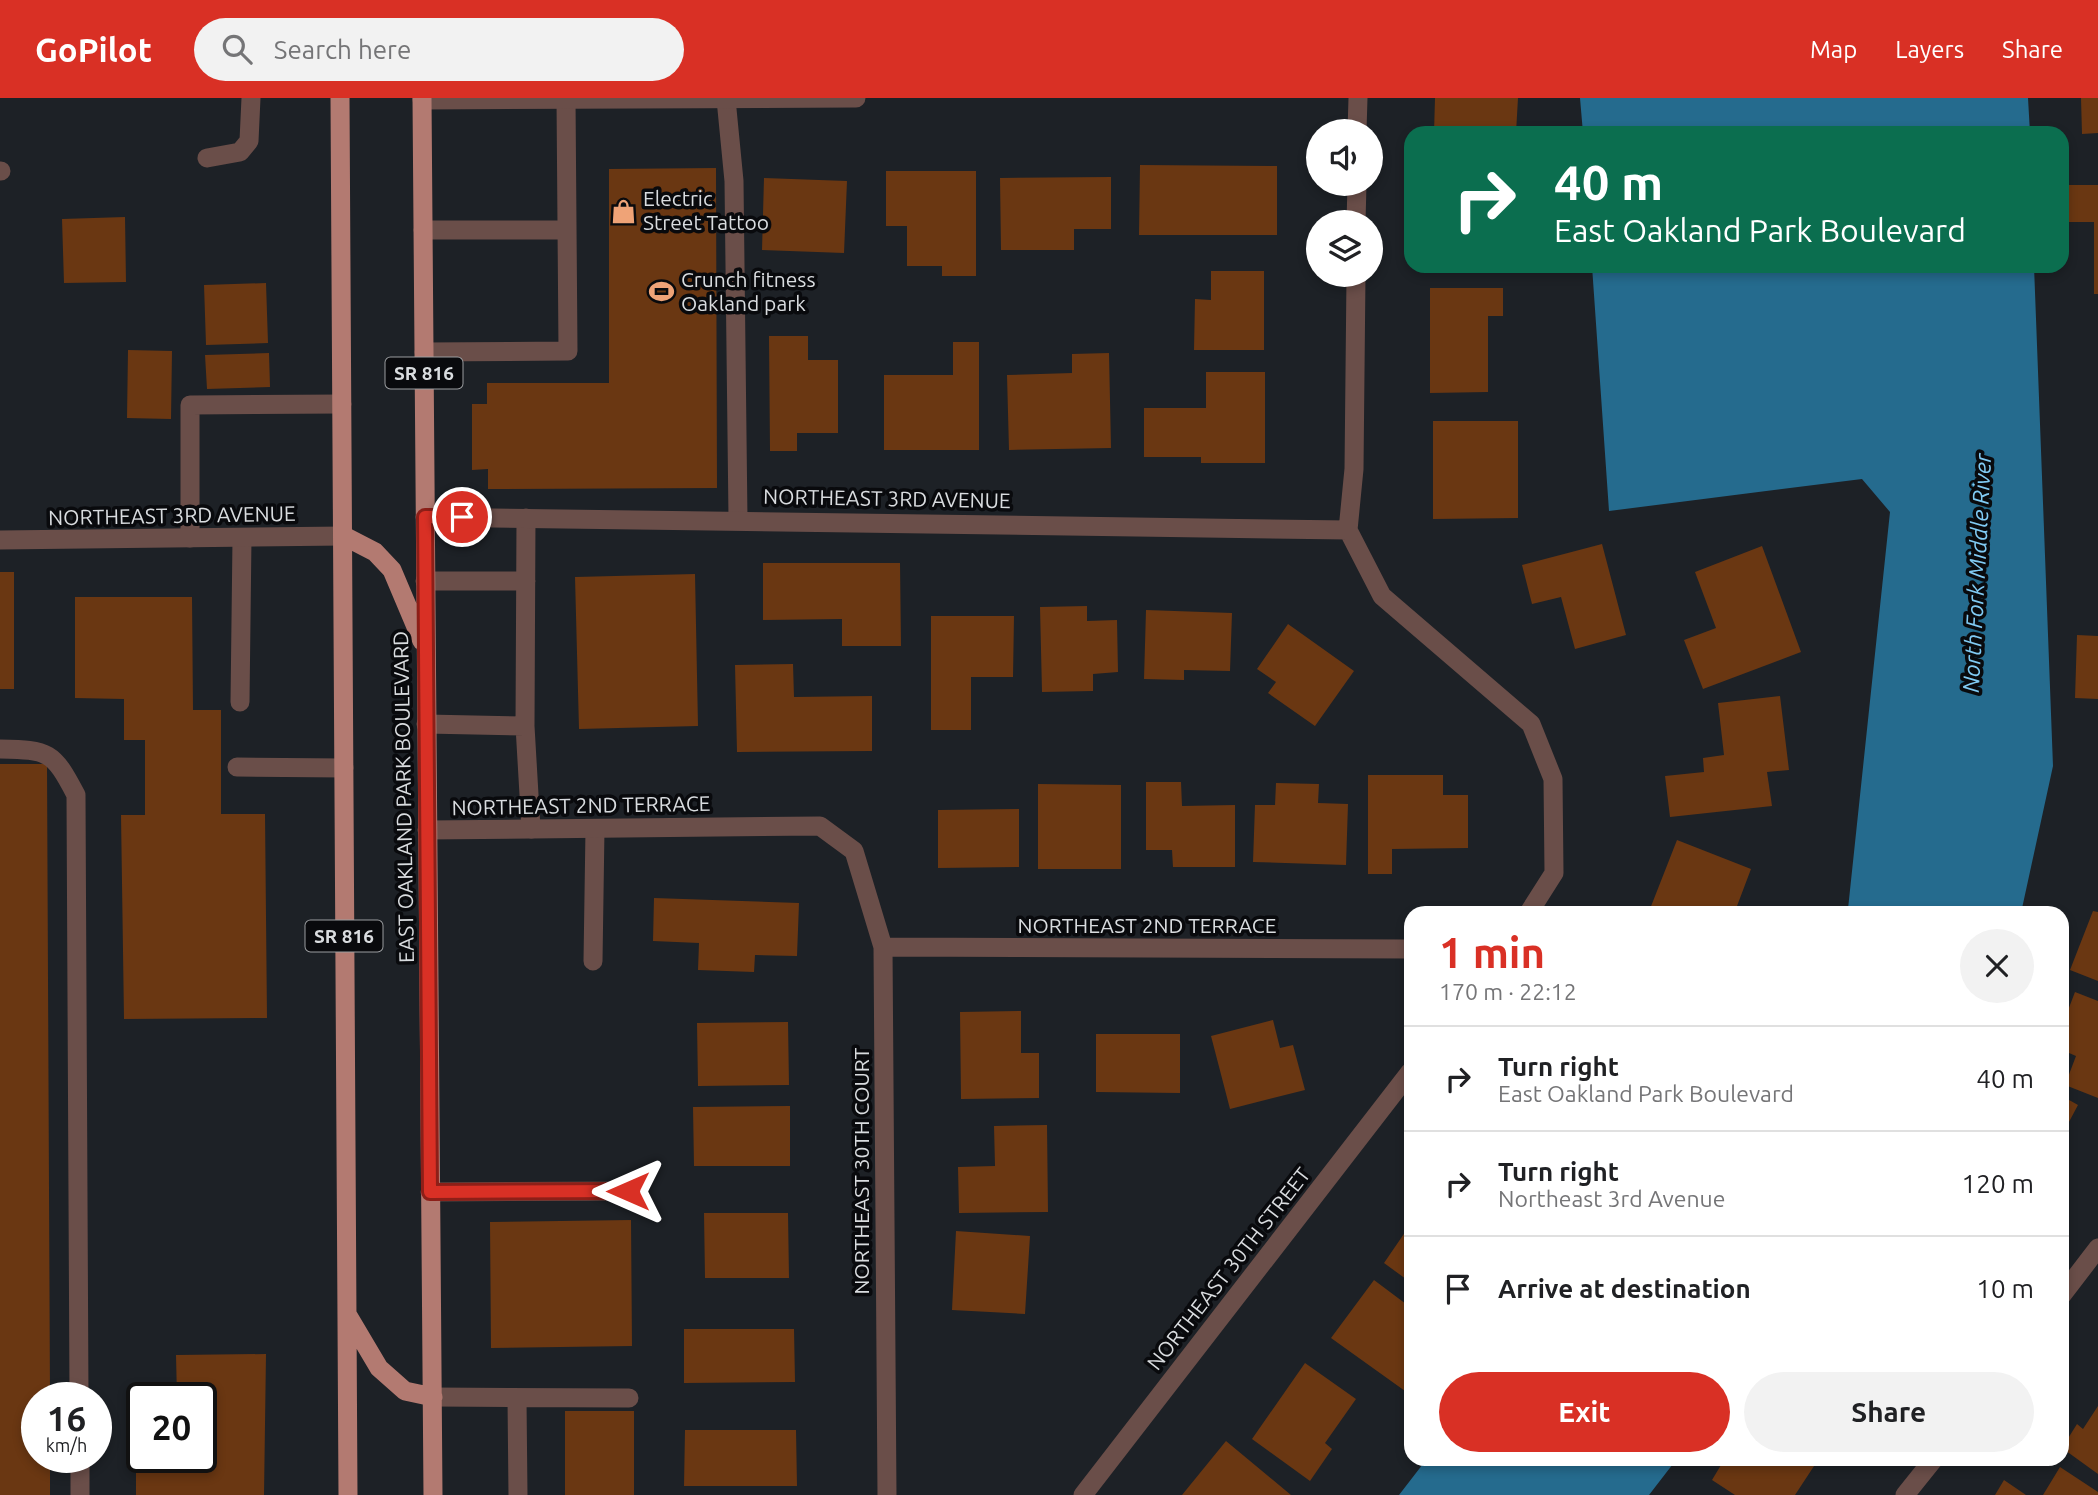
<!DOCTYPE html>
<meta charset="utf-8">
<style>
body{margin:0;font-family:Ubuntu,sans-serif;background:#f2f2f2;color:#202124;height:100vh;display:flex;flex-direction:column;font-size:26px;white-space:nowrap}
*{box-sizing:border-box;margin:0}
p{font-size:23px;color:#757577}
.icon{flex:none;width:38px;height:38px;fill:none;stroke:currentColor;stroke-width:2;stroke-linecap:round;stroke-linejoin:round}
.map{position:relative;flex:1;overflow:hidden}
.side{position:absolute;left:1404px;top:808px;width:665px;height:560px;display:flex;flex-direction:column;background:#fff;border-radius:21px;box-shadow:0 4px 10px #0003}
.side>*{flex:none}
.banner{position:absolute;left:1404px;top:28px;width:665px;height:147px;border-radius:21px;box-shadow:0 4px 10px #0003;background:#0b6e4f;color:#fff;overflow:hidden}
.controls{position:absolute;left:1306px;top:21px;display:grid;gap:14px}
.controls a{display:grid;place-items:center;width:77px;height:77px;border-radius:50%;background:#fff;box-shadow:0 4px 10px #0003;font-size:35px}
.speed{position:absolute;left:21px;top:1284px;display:flex;gap:14px;font-size:35px;font-weight:700;text-align:center}
.speed>*{display:grid;place-content:center;width:91px;height:91px;border-radius:50%;background:#fff;box-shadow:0 4px 10px #0003;line-height:1}
.speed small{font-size:18px;font-weight:400}
.speed .limit{border:4px solid #111;border-radius:10px;background:#fff;color:#111}
.pin{position:absolute;display:grid;place-items:center;width:60px;height:60px;color:#fff;margin:-30px;border:4px solid #fff;border-radius:50%;box-shadow:0 2px 7px #0007}
.me{position:absolute;width:77px;margin:-38px;rotate:270deg;stroke-linejoin:round;filter:drop-shadow(0 0 5px #0008)}
.turn{display:flex;align-items:center;gap:24px;height:147px;padding:0 35px;font-size:32px}
.turn .icon{width:91px;height:91px;stroke-width:2.5}
.turn b{display:block;font-size:49px;line-height:60px}
.round{display:grid;place-items:center;flex:none;width:74px;height:74px;border-radius:37px;background:#f2f2f2}
.head{display:flex;align-items:center;justify-content:space-between;height:119px;padding:0 35px}
h1{font-size:42px;font-weight:700;line-height:52px;color:#d93025}
.cta{display:flex;gap:14px;margin-top:auto;padding:14px 35px}
.cta a{flex:1;height:80px;border-radius:42px;background:#d93025;color:#fff;font-size:28px;font-weight:700;line-height:80px;text-align:center}
.cta a+a{background:#f2f2f2;color:#202124}
ul{padding:0;list-style:none}
li{display:flex;align-items:center;gap:21px;height:105px;padding:0 35px;border-top:2px solid #e0e0e0}
li div{flex:1}
li b{display:block;font-size:26px}
li em{font-style:normal}
header{display:flex;align-items:center;gap:42px;box-sizing:border-box;height:98px;padding:0 35px;background:#d93025;color:#fff}
header strong{font-size:33px}
nav{display:flex;gap:38px;margin-inline-start:auto;font-size:24px}
.search{width:490px;height:63px;background:#f2f2f2;display:flex;align-items:center;gap:18px;box-sizing:border-box;padding:0 24px;border-radius:38px;color:#757577;font-size:26px}
.map>svg:first-child{display:block}
.water{fill:#256b8e}
.building{fill:#6a3712}
.lines{fill:none;stroke-linecap:round;stroke-linejoin:round}
.service{stroke:#6a4e49;stroke-width:19}
.minor{stroke:#6a4e49;stroke-width:19}
.primary{stroke:#b37a71;stroke-width:19}
.route-casing{stroke:#8d1f18;stroke-width:18}
.route{stroke:#d93025;stroke-width:12}
.labels{text-anchor:middle;stroke-width:7;stroke-linejoin:round;paint-order:stroke}
.shield{fill:#090a0d;stroke:#9b9da0;stroke-width:2}
.shield-label{font-size:19px;font-weight:bold;fill:#d9dcdf}
.poi-label{font-size:21px;fill:#d9dcdf;stroke:#090a0d;text-anchor:start}
.street-label{font-size:21px;fill:#d9dcdf;stroke:#090a0d}
.water-label{font-size:23px;font-style:italic;fill:#81cbf4;stroke:#090a0d}
</style>
<header>
<strong>GoPilot</strong>
<div class="search"><svg class="icon" aria-label="search" viewBox="0 0 24 24"><circle cx="10" cy="10" r="6"/><path d="M15 15l6 6"/></svg>Search here</div>
<nav><a>Map</a><a>Layers</a><a>Share</a></nav>
</header>
<div class="map">
<svg width="2098" height="1397" viewBox="0 0 2098 1397">
<rect width="100%" height="100%" fill="#1d2126"/>
<path class="water" d="M1580 0H2028L2030 35H1583Z
M1592 168H2034L2053 668 2021 815H1844L1848 811 1890 414 1862 381 1609 413Z
M1426 1362H1676L1649 1397H1399Z"/>
<path class="building" d="M1435 0H1518L1516 35H1434Z
M2081 0H2098V35L2082 36Z
M1140 67 1277 68V137H1139Z
M716 70 717 390 488 391V371L472 372V306H487V285H609V71Z
M886 73H976V178H942V168H907V128H886Z
M1111 79V131H1074V152H1001L1000 80Z
M764 80 847 83 844 155 762 152Z
M2068 87H2098V196H2094V124H2068Z
M125 119 126 184 64 185 62 121Z
M1211 173H1264V252H1194L1195 201 1211 202Z
M266 185 268 245 206 247 204 187Z
M1430 190H1503V218H1488V294L1430 295Z
M769 238H808V262H838V335H797V353H770Z
M953 244H979V352H884V277H953Z
M128 252 172 253 171 321 127 320Z
M269 255 270 289 207 291 205 257Z
M1109 255 1111 350 1009 352 1007 277 1072 275V256Z
M1206 274H1265V365H1201V359H1144V310H1206Z
M1433 323H1518V420L1433 421Z
M1602 446 1626 537 1575 551 1561 499 1532 506 1522 467Z
M1762 448 1801 554 1703 591 1684 542 1716 530 1695 474Z
M763 465H900L901 548H842V521L763 522Z
M0 474H14V591H0Z
M695 476 698 628 579 631 575 479Z
M75 499H192L193 612H221V716H265L267 920 124 921 121 717H145V642H124V601L75 600Z
M1087 508V523L1117 522 1118 574 1093 576V593L1042 594 1040 509Z
M1146 512 1232 515 1230 573 1184 572V582L1144 581Z
M931 518H1014L1013 579H971V632H931Z
M1288 526 1354 573 1315 628 1268 595 1276 584 1257 571Z
M2077 537 2098 538V601L2075 600Z
M793 566 794 599 872 598V653L737 654 735 567Z
M1780 598 1789 672 1767 674 1772 708 1670 719 1665 678 1704 674 1703 660 1724 657 1718 605Z
M0 666H47L50 1300H37V1360H50V1397H0Z
M1368 677H1443V697H1468V750L1392 751V776H1368Z
M1146 684H1181L1182 708 1235 707V769H1173L1172 752H1146Z
M1276 685 1319 686 1318 705 1348 706 1346 767 1253 764 1255 707H1275Z
M1038 686 1121 687V771H1038Z
M1019 711V769L938 770V712Z
M1677 742 1751 771 1734 816H1648Z
M654 800 799 805 797 858 755 857 754 874 698 872 699 845 653 843Z
M2093 813 2098 814V883L2070 872Z
M2075 894 2098 903V1000L2065 987 2076 958 2062 952V928Z
M1021 913V955H1039V1000L961 1001 960 914Z
M1273 922 1280 950 1293 947 1305 992 1230 1011 1211 938Z
M788 924 789 987 698 988 697 925Z
M1096 936H1180V995L1096 994Z
M2062 998 2078 1007 2062 1037Z
M790 1008V1068H694L693 1009Z
M1047 1027 1048 1114 959 1115 958 1069 995 1068 994 1028Z
M704 1115H788L789 1180H705Z
M631 1122 632 1248 491 1250 490 1124Z
M1410 1127V1184L1384 1165Z
M956 1133 1030 1138 1025 1216 952 1212Z
M1374 1182 1410 1209V1285L1405 1293 1331 1240Z
M684 1231H794L795 1284 684 1285Z
M266 1256 264 1397H136V1317H142V1360H201V1300H177L176 1257Z
M1305 1265 1356 1301 1325 1345 1332 1351 1310 1383 1252 1341Z
M2098 1308V1376L2062 1350 2077 1326 2083 1331Z
M565 1313H634V1397H565Z
M685 1332H796L797 1388H684Z
M1226 1343 1291 1397H1182Z
M1724 1362H1818L1795 1397H1735L1712 1382Z
M2060 1369 2098 1394V1397H2043Z
M2004 1382 2026 1397H1995Z"/>
<g class="lines">
<path class="service" d="M726 1 734 83 738 421
M207 60 240 54 249 43 251 0
M0 73H1
M423 132H567
M424 254 568 253 566 0
M526 420 525 628 531 731
M190 440V307L342 306
M425 483H526
M240 604 242 440
M426 626 525 628
M0 651C49 652 53 653 76 697L79 1300
M237 669 344 670
M593 863 595 731
M430 1094 628 1093
M433 1299 629 1300
M517 1301 518 1397
M80 1360V1397"/>
<path class="minor" d="M422 2 856 0
M1357 33 1358 0
M1356 124 1357 86
M1356 177 1354 371 1348 432 1382 498 1531 626 1553 681 1554 775 1528 816
M425 419 1348 432
M0 442 344 438
M427 732 820 728 854 753 883 849 887 1397
M883 849 1410 851
M2062 1197 2098 1150
M1083 1397 1410 974
M1905 1397 1933 1362"/>
<path class="primary" d="M340 0 348 1397
M422 0 433 1397
M344 438 375 454 392 472 422 543
M347 1216 379 1270 405 1293 433 1299"/>
</g>
<g class="lines">
<defs>
<path id="route" d="M462 419H425L430 1094 628 1093"/>
</defs>
<use href="#route" class="route-casing"/>
<use href="#route" class="route"/>
</g>
<defs>
<symbol id="shop-bare" viewBox="-9 -9 18 18"><path d="M-5-2.5h2.3a2.7 3.5 0 0 1 5.4 0H5L5.5 6h-11ZM-1.5-2.5h3a1.5 2.3 0 0 0-3 0Z" fill="#efa377" stroke="#090a0d" stroke-width="2.5" paint-order="stroke"/></symbol>
<symbol id="stadium-bare" viewBox="-9 -9 18 18"><path d="M0-5a6.5 5 0 1 0 0 10a6.5 5 0 1 0 0-10ZM-3.5-1.8h7v3.6h-7Z" fill="#efa377" stroke="#090a0d" stroke-width="2.5" paint-order="stroke"/></symbol>
</defs>
<g fill-rule="evenodd">
<use href="#shop-bare" x="606" y="96" width="35" height="35"/>
<use href="#stadium-bare" x="644" y="176" width="35" height="35"/>
</g>
<g class="labels">
<g class="shield">
<rect x="385.5" y="259.5" width="77" height="31" rx="5"/>
<rect x="305.5" y="822.5" width="77" height="31" rx="5"/>
</g>
<g class="shield-label">
<text x="424" y="282">SR 816</text>
<text x="344" y="845">SR 816</text>
</g>
<g class="poi-label">
<text x="643" y="108">Electric<tspan x="643" dy="24">Street Tattoo</tspan></text>
<text x="681" y="189">Crunch fitness<tspan x="681" dy="24">Oakland park</tspan></text>
</g>
<g class="street-label">
<text transform="translate(887 401) rotate(1)" y="7">NORTHEAST 3RD AVENUE</text>
<text transform="translate(172 418) rotate(-1)" y="7">NORTHEAST 3RD AVENUE</text>
<text transform="translate(404 699) rotate(-91)" y="7">EAST OAKLAND PARK BOULEVARD</text>
<text transform="translate(581 708) rotate(-1)" y="7">NORTHEAST 2ND TERRACE</text>
<text x="1147" y="835">NORTHEAST 2ND TERRACE</text>
<text transform="translate(862 1073) rotate(-90)" y="7">NORTHEAST 30TH COURT</text>
<text transform="translate(1229 1171) rotate(-52)" y="7">NORTHEAST 30TH STREET</text>
</g>
<g class="water-label">
<text transform="translate(1977 475) rotate(-87)" y="8">North Fork Middle River</text>
</g>
</g>
</svg>
<div class="controls">
<a><svg class="icon" aria-label="sound" viewBox="0 0 24 24"><path d="M4 9h4l5-4v14l-5-4H4zM17 9q2 3 0 6"/></svg></a>
<a><svg class="icon" aria-label="layers" viewBox="0 0 24 24"><path d="M12 4l9 5-9 5-9-5zM3 14l9 5 9-5"/></svg></a>
</div>
<div class="speed"><div>16<small>km/h</small></div><div class="limit">20</div></div>
<div class="pin" style="left:462px;top:419px;background:#d93025"><svg class="icon" aria-label="arrive" viewBox="0 0 24 24"><path d="M6 21V4h12l-3 4 3 4H6"/></svg></div>
<svg class="me" style="left:628px;top:1093px" viewBox="-20 -20 40 40"><path d="M0-17L14 15 0 8-14 15z" fill="#d93025" stroke="#fff" stroke-width="4"/></svg>
<div class="banner">
<div class="turn"><svg class="icon" aria-label="right" viewBox="0 0 24 24"><path d="M7 20v-9h11M14 6l5 5-5 5"/></svg><div><b>40 m</b>East Oakland Park Boulevard</div></div>
</div>
<section class="side">
<div class="head"><div><h1>1 min</h1><p>170 m · 22:12</p></div><a class="round"><svg class="icon" aria-label="close" viewBox="0 0 24 24"><path d="M6 6l12 12M18 6L6 18"/></svg></a></div>
<ul>
<li><svg class="icon" aria-label="right" viewBox="0 0 24 24"><path d="M7 20v-9h11M14 6l5 5-5 5"/></svg><div><b>Turn right</b><p>East Oakland Park Boulevard</p></div><em>40 m</em></li>
<li><svg class="icon" aria-label="right" viewBox="0 0 24 24"><path d="M7 20v-9h11M14 6l5 5-5 5"/></svg><div><b>Turn right</b><p>Northeast 3rd Avenue</p></div><em>120 m</em></li>
<li><svg class="icon" aria-label="arrive" viewBox="0 0 24 24"><path d="M6 21V4h12l-3 4 3 4H6"/></svg><div><b>Arrive at destination</b></div><em>10 m</em></li>
</ul>
<div class="cta"><a>Exit</a><a>Share</a></div>
</section>
</div>
